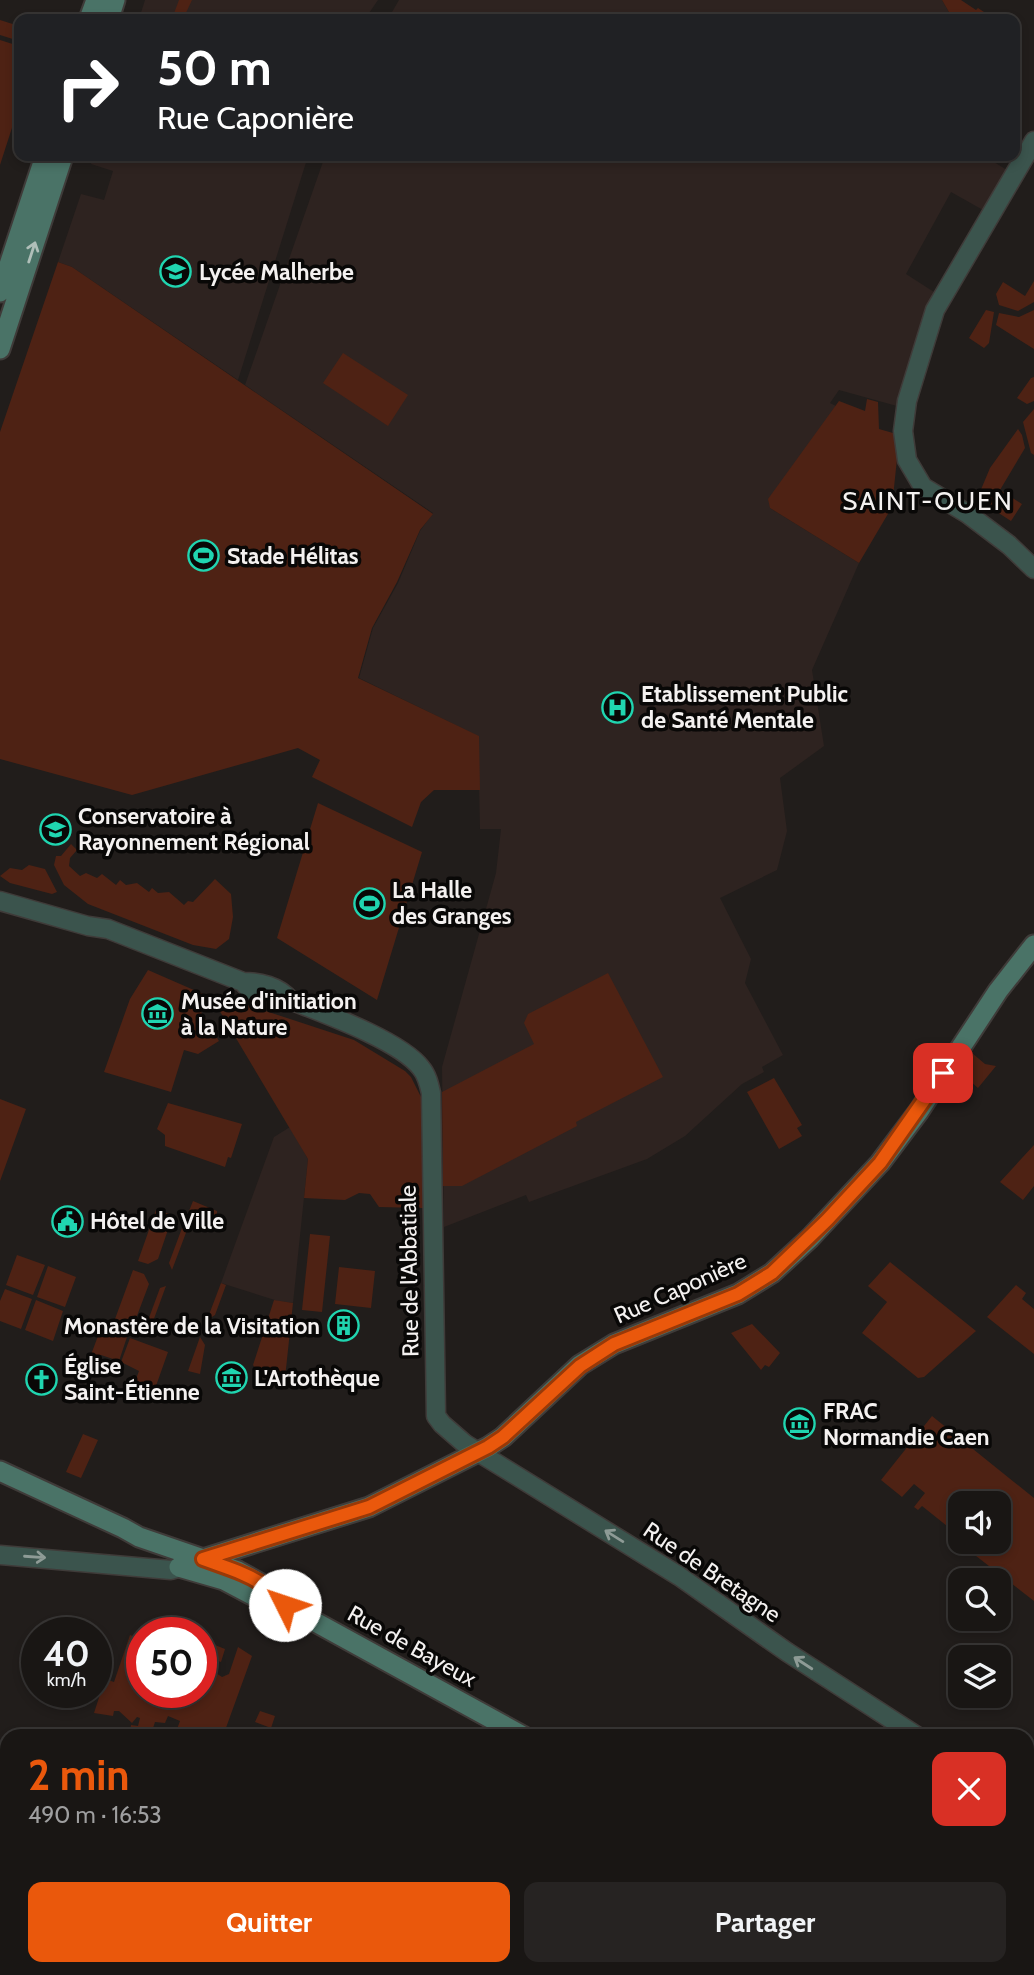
<!DOCTYPE html>
<html lang="fr">
<meta charset="utf-8">
<style>
body{margin:0;font-family:Cabin,sans-serif;background:#262322;color:#f1f3f6;height:100vh;display:flex;flex-direction:column;font-size:26px;white-space:nowrap}
*{box-sizing:border-box;margin:0}
p{font-size:23px;color:#9f9fa0}
.icon{flex:none;width:38px;height:38px;fill:none;stroke:currentColor;stroke-width:2;stroke-linecap:round;stroke-linejoin:round}
.map{position:relative;flex:1;overflow:hidden}
.panel{position:absolute;left:0px;top:1729px;width:1034px;height:247px;display:flex;flex-direction:column;background:#191614;border-radius:21px 21px 0 0;box-shadow:0 4px 10px #0003,0 0 0 2px #373534}
.panel>*{flex:none}
.hud{position:absolute;left:14px;top:14px;width:1006px;height:147px;border-radius:14px;box-shadow:0 4px 10px #0003,0 0 0 2px #373534;background:#202124;color:#fff;overflow:hidden}
.tools{position:absolute;left:948px;top:1491px;display:grid;gap:14px}
.tools a{display:grid;place-items:center;width:63px;height:63px;border-radius:14px;background:#191614;box-shadow:0 4px 10px #0003,0 0 0 2px #373534;font-size:35px}
.speed{position:absolute;left:21px;top:1617px;display:flex;gap:14px;font-size:35px;font-weight:700;text-align:center}
.speed>*{display:grid;place-content:center;width:91px;height:91px;border-radius:50%;background:#191614;box-shadow:0 4px 10px #0003,0 0 0 2px #373534;line-height:1}
.speed small{font-size:18px;font-weight:400}
.speed .limit{border:10px solid #d22;background:#fff;color:#111}
.pin{position:absolute;display:grid;place-items:center;width:60px;height:60px;color:#fff;margin:-30px;border-radius:14px;box-shadow:0 4px 10px #0006}
.me{position:absolute;width:77px;margin:-38px;rotate:311deg;stroke-linejoin:round;filter:drop-shadow(0 0 5px #0008)}
.turn{display:flex;align-items:center;gap:24px;height:147px;padding:0 28px;font-size:32px}
.turn .icon{width:91px;height:91px;stroke-width:2.5}
.turn b{display:block;font-size:49px;line-height:60px}
.round{display:grid;place-items:center;flex:none;width:74px;height:74px;border-radius:14px;background:#262322}
.summary{display:flex;align-items:center;justify-content:space-between;height:119px;padding:0 28px}
h1{font-size:42px;font-weight:800;line-height:52px;color:#ea580c}
.cta{display:flex;gap:14px;margin-top:auto;padding:14px 28px}
.cta a{flex:1;height:80px;border-radius:14px;background:#ea580c;color:#fff;font-size:28px;font-weight:800;line-height:80px;text-align:center}
.cta a+a{background:#262322;color:#f1f3f6}
.map>svg:first-child{display:block}
.built{fill:#2e2320}
.green{fill:#4e2214;fill-rule:evenodd}
.lines{fill:none;stroke-linecap:round;stroke-linejoin:round}
.tertiary-casing{stroke:#3f3b39;stroke-width:21}
.secondary-casing{stroke:#3f3b39;stroke-width:23}
.tertiary{stroke:#3b544d;stroke-width:18}
.secondary{stroke:#4a7367;stroke-width:19}
.oneway{stroke:#b0bfb9}
.oneway2{stroke:#8e9b96}
.route-casing{stroke:#983908;stroke-width:18}
.route{stroke:#ea580c;stroke-width:12}
.labels{text-anchor:middle;stroke-width:7;stroke-linejoin:round;paint-order:stroke}
.poi-label{font-size:23px;font-weight:bold;fill:#f4f1f0;stroke:#090807;text-anchor:start}
.street-label{font-size:23px;fill:#f4f1f0;stroke:#090807}
.quarter-label{font-size:26px;letter-spacing:2px;fill:#f4f1f0;stroke:#090807}
</style>
<div class="map">
<svg width="1034" height="1975" viewBox="0 0 1034 1975">
<rect width="100%" height="100%" fill="#211d1b"/>
<path class="built" d="M145 0H378L365 19H139Z
M399 0H942L953 19H388Z
M94 156H308L238 380 72 267 58 262 81 194 104 200 113 171 91 164Z
M325 156H984L1007 170 983 210 951 192 906 274 934 292 897 406 839 390 830 403 836 406 770 508 859 563 812 670 824 746 780 778 787 831 777 870 720 898 751 959 745 983 783 1055 762 1067 764 1072 742 1084 685 1136 647 1159 529 1202 526 1195 444 1227 442 1067 496 873 501 829H480L478 736 359 678 373 628 398 583 420 531 433 513 245 385Z
M290 1127 308 1159 293 1303 278 1301 221 1283 274 1137Z
M803 1969H850L848 1975H799Z
M955 1969H1001L997 1975H951Z"/>
<path class="green" d="M179 0H192L183 19 173 16Z
M942 0H961L976 10 978 8 993 18 953 19Z
M0 20 19 26V41L0 35Z
M0 40 19 46V106L0 165Z
M58 262 72 267 433 514 420 530 397 582 372 628 358 678 479 736 480 790H434L421 802 412 827 312 777 320 760 298 748 132 795 0 759V432Z
M1034 281V302L1018 311 999 305 996 294 1003 282 1025 296Z
M986 310 994 312 989 343 984 348 969 338Z
M1034 310V349L996 325 999 313 1019 317Z
M343 353 408 395 388 426 323 383Z
M1034 377V401L1027 404 1017 398 1031 378Z
M867 399 878 402 879 429 893 433 898 449 892 507 859 563 770 508 768 499 839 401 865 411Z
M1034 409V455L1031 453 1023 422Z
M1018 429 1022 435 1025 448 1000 490 1022 504 1011 521 977 499 990 468Z
M318 803 422 852 377 1000 277 938Z
M71 844 77 850 70 858 69 866 80 876 86 873 97 878 102 874 116 885 120 880 126 885 137 883 149 892 152 888 158 893 169 892 184 905 188 901 193 902 215 879 231 894 233 917 229 939 216 949 193 945 88 904 64 885 54 865 56 856H61Z
M29 865 45 869 57 892 52 894 10 883 0 876 10 868 22 870Z
M148 970 203 994V1003L207 1006 201 1012 219 1041 198 1054 184 1050 171 1092 104 1072 130 999Z
M608 973 663 1077 576 1122 577 1126 462 1186H443L442 1092 534 1044 524 1023 528 1014Z
M217 995 354 1040 405 1071 411 1077 421 1097 423 1208 379 1207 370 1194 359 1193 345 1200 304 1198 308 1159 212 998Z
M972 1053 985 1064 996 1066 978 1088 970 1081 969 1074 961 1069Z
M774 1078 802 1125 797 1128 802 1136 779 1149 747 1092Z
M0 1099 26 1109 0 1181Z
M168 1103 242 1124 231 1158 228 1157 225 1167 165 1146V1135L157 1129Z
M1034 1145V1186L1023 1200 1000 1182Z
M193 1201 217 1211V1220H214L189 1211Z
M156 1210 173 1215 158 1259 148 1264 138 1261Z
M185 1220 190 1222 172 1270 169 1263Z
M310 1234 330 1236 322 1312 302 1310Z
M17 1255 45 1265 33 1295 6 1285Z
M890 1262 976 1331 924 1377 918 1378 862 1333 887 1302 868 1286Z
M48 1266 76 1277 65 1307 37 1297Z
M339 1267 375 1271 371 1308 335 1304Z
M133 1270 144 1274 149 1284 132 1329 118 1324 119 1320 115 1319Z
M221 1283 226 1285 215 1315 207 1320Z
M1016 1285 1026 1293 1022 1299 1034 1309V1354L987 1317Z
M166 1286 148 1335 143 1334 160 1288Z
M5 1289 32 1299 21 1329 0 1321V1301Z
M36 1300 63 1311 53 1341 25 1330Z
M274 1300 293 1303 285 1378 256 1369 253 1365Z
M752 1324 780 1353 769 1367 765 1365 761 1370 731 1333Z
M101 1328 127 1337 119 1361 101 1355 96 1362 89 1360Z
M200 1337 205 1345 200 1374 188 1371Z
M130 1338 168 1352 151 1400 131 1393 139 1371 121 1362Z
M932 1416 1034 1498V1601L949 1535 952 1530 922 1506 918 1510 914 1507 925 1493 914 1484 902 1497 881 1480ZM999 1503V1542H961V1503Z
M83 1434 98 1440 81 1478 66 1472Z
M130 1635 141 1639 128 1675 139 1678 142 1672V1692H171L181 1698 183 1692H201V1666L210 1643 225 1649 221 1662 212 1659 208 1668 222 1677 229 1674 238 1647 252 1656 223 1736 177 1729 180 1721 168 1716 165 1723 155 1722 151 1734 130 1731 131 1725 138 1726 140 1718 137 1717 132 1723 119 1711H114L113 1716 94 1713 105 1679 114 1682Z
M260 1711 275 1716 271 1728 255 1722Z
M0 1770 7 1771V1804L0 1803Z
M7 1943V1969H213L202 1975H0V1944L5 1946Z
M421 1969H510L507 1975H431Z
M545 1969H605L603 1975H542Z"/>
<g class="lines">
<defs>
<path id="tertiary" d="M1034 141 935 310 907 401 903 431 907 460 923 487 968 514 1009 545 1034 569
M0 901 88 926 108 929 243 982 250 990
M243 982C259 982 279 986 290 1000 323 1013 401 1041 421 1068 427 1075 429 1084 431 1093L436 1416 442 1424 465 1444 679 1576 787 1652 917 1736
M0 1555 171 1570 191 1564
M1027 1807 1034 1811
M315 1969 326 1975
M226 1975 236 1969"/>
<path id="secondary" d="M89 19 96 0
M109 19 115 0
M0 292 45 156
M0 349 63 156
M0 1471 123 1528 139 1537 238 1571 267 1587 277 1601
M203 1559 369 1507 488 1447 503 1437 580 1365 614 1344 738 1294 772 1273 810 1238 880 1163 919 1111 998 991 1034 945
M179 1567 224 1580 258 1598 277 1601 523 1736
M1027 1933 1034 1934"/>
</defs>
<use href="#tertiary" class="tertiary-casing"/>
<use href="#secondary" class="secondary-casing"/>
<use href="#tertiary" class="tertiary"/>
<use href="#secondary" class="secondary"/>
</g>
<defs><path id="oneway-shaft" d="M-6 0H5M1.5-3L5.5 0L1.5 3" fill="none" stroke-width="1.6" stroke-linecap="round" stroke-linejoin="round" transform="scale(1.75)"/></defs>
<use class="oneway" href="#oneway-shaft" transform="translate(32 252) rotate(-72)"/>
<g class="oneway2">
<use href="#oneway-shaft" transform="translate(614 1536) rotate(-148)"/>
<use href="#oneway-shaft" transform="translate(35 1557) rotate(4)"/>
<use href="#oneway-shaft" transform="translate(803 1663) rotate(-147)"/>
</g>
<g class="lines">
<defs>
<path id="route" d="M285 1605C275 1600 273 1592 265 1586 247 1573 224 1567 203 1559L369 1507 488 1447 503 1437 580 1366 614 1344 738 1294 772 1273 827 1220 880 1163 943 1073"/>
</defs>
<use href="#route" class="route-casing"/>
<use href="#route" class="route"/>
</g>
<defs>
<symbol id="school-ring" viewBox="-11 -11 22 22"><circle r="9.5" fill="#090807" stroke="#20d5b0" stroke-width="1.5"/><path d="M0-5L7-2L0 1L-7-2ZM-4 1L0 2.5L4 1V4Q0 6-4 4Z" fill="#20d5b0"/></symbol>
<symbol id="stadium-ring" viewBox="-11 -11 22 22"><circle r="9.5" fill="#090807" stroke="#20d5b0" stroke-width="1.5"/><path d="M0-5a6.5 5 0 1 0 0 10a6.5 5 0 1 0 0-10ZM-3.5-1.8h7v3.6h-7Z" fill="#20d5b0"/></symbol>
<symbol id="hospital-ring" viewBox="-11 -11 22 22"><circle r="9.5" fill="#090807" stroke="#20d5b0" stroke-width="1.5"/><path d="M-5-5h3v3.5h4V-5h3V5h-3V1.5h-4V5h-3Z" fill="#20d5b0"/></symbol>
<symbol id="university-ring" viewBox="-11 -11 22 22"><circle r="9.5" fill="#090807" stroke="#20d5b0" stroke-width="1.5"/><path d="M0-5L7-2L0 1L-7-2ZM-4 1L0 2.5L4 1V4Q0 6-4 4Z" fill="#20d5b0"/></symbol>
<symbol id="museum-ring" viewBox="-11 -11 22 22"><circle r="9.5" fill="#090807" stroke="#20d5b0" stroke-width="1.5"/><path d="M0-6L6-3V-2H-6V-3ZM-5-1h2V3h-2ZM-1-1h2V3h-2ZM3-1h2V3H3ZM-6 4H6V6H-6Z" fill="#20d5b0"/></symbol>
<symbol id="civic-ring" viewBox="-11 -11 22 22"><circle r="9.5" fill="#090807" stroke="#20d5b0" stroke-width="1.5"/><path d="M-.6-6.5H3V-4.5H.6V-3L4-1V1h2V6H-6V1h2V-1L-.6-3ZM-1.2 2.5V6h2.4V2.5Z" fill="#20d5b0"/></symbol>
<symbol id="building-ring" viewBox="-11 -11 22 22"><circle r="9.5" fill="#090807" stroke="#20d5b0" stroke-width="1.5"/><path d="M-4-6H4V6H1V3H-1V6H-4ZM-2.5-4.3h1.7v1.8h-1.7ZM.8-4.3h1.7v1.8H.8ZM-2.5-1h1.7V.8h-1.7ZM.8-1h1.7V.8H.8Z" fill="#20d5b0"/></symbol>
<symbol id="church-ring" viewBox="-11 -11 22 22"><circle r="9.5" fill="#090807" stroke="#20d5b0" stroke-width="1.5"/><path d="M-1.2-6h2.4v3.5h3.3v2.4h-3.3V6h-2.4V-.1h-3.3v-2.4h3.3Z" fill="#20d5b0"/></symbol>
</defs>
<g fill-rule="evenodd">
<use href="#school-ring" x="158" y="254" width="35" height="35"/>
<use href="#stadium-ring" x="186" y="538" width="35" height="35"/>
<use href="#hospital-ring" x="600" y="690" width="35" height="35"/>
<use href="#university-ring" x="38" y="812" width="35" height="35"/>
<use href="#stadium-ring" x="352" y="886" width="35" height="35"/>
<use href="#museum-ring" x="140" y="996" width="35" height="35"/>
<use href="#civic-ring" x="50" y="1204" width="35" height="35"/>
<use href="#building-ring" x="326" y="1308" width="35" height="35"/>
<use href="#museum-ring" x="214" y="1360" width="35" height="35"/>
<use href="#church-ring" x="24" y="1362" width="35" height="35"/>
<use href="#museum-ring" x="782" y="1406" width="35" height="35"/>
</g>
<g class="labels">
<g class="poi-label">
<text x="199" y="280">Lycée Malherbe</text>
<text x="227" y="564">Stade Hélitas</text>
<text x="641" y="702">Etablissement Public<tspan x="641" dy="26">de Santé Mentale</tspan></text>
<text x="78" y="824">Conservatoire à<tspan x="78" dy="26">Rayonnement Régional</tspan></text>
<text x="392" y="898">La Halle<tspan x="392" dy="26">des Granges</tspan></text>
<text x="181" y="1009">Musée d'initiation<tspan x="181" dy="26">à la Nature</tspan></text>
<text x="90" y="1229">Hôtel de Ville</text>
<text x="320" y="1334" text-anchor="end">Monastère de la Visitation</text>
<text x="64" y="1374">Église<tspan x="64" dy="26">Saint-Étienne</tspan></text>
<text x="254" y="1386">L'Artothèque</text>
<text x="823" y="1419">FRAC<tspan x="823" dy="26">Normandie Caen</tspan></text>
</g>
<g class="street-label">
<text transform="translate(409 1271) rotate(-91)" y="8">Rue de l'Abbatiale</text>
<text transform="translate(680 1288) rotate(-24)" y="8">Rue Caponière</text>
<text transform="translate(712 1572) rotate(34)" y="8">Rue de Bretagne</text>
<text transform="translate(412 1646) rotate(29)" y="8">Rue de Bayeux</text>
</g>
<g class="quarter-label">
<text x="928" y="510">SAINT-OUEN</text>
</g>
</g>
</svg>
<div class="tools">
<a><svg class="icon" aria-label="sound" viewBox="0 0 24 24"><path d="M4 9h4l5-4v14l-5-4H4zM17 9q2 3 0 6"/></svg></a>
<a><svg class="icon" aria-label="search" viewBox="0 0 24 24"><circle cx="10" cy="10" r="6"/><path d="M15 15l6 6"/></svg></a>
<a><svg class="icon" aria-label="layers" viewBox="0 0 24 24"><path d="M12 4l9 5-9 5-9-5zM3 14l9 5 9-5"/></svg></a>
</div>
<div class="speed"><div>40<small>km/h</small></div><div class="limit">50</div></div>
<div class="pin" style="left:943px;top:1073px;background:#d93025"><svg class="icon" aria-label="arrive" viewBox="0 0 24 24"><path d="M6 21V4h12l-3 4 3 4H6"/></svg></div>
<svg class="me" style="left:285px;top:1605px" viewBox="-20 -20 40 40"><circle r="19" fill="#fff"/><path d="M0-13L10 11 0 6-10 11z" fill="#ea580c"/></svg>
<div class="hud">
<div class="turn"><svg class="icon" aria-label="right" viewBox="0 0 24 24"><path d="M7 20v-9h11M14 6l5 5-5 5"/></svg><div><b>50 m</b>Rue Caponière</div></div>
</div>
<section class="panel">
<div class="summary"><div><h1>2 min</h1><p>490 m · 16:53</p></div><a class="round" style="background:#d93025;color:#fff"><svg class="icon" aria-label="close" viewBox="0 0 24 24"><path d="M6 6l12 12M18 6L6 18"/></svg></a></div>
<div class="cta"><a>Quitter</a><a>Partager</a></div>
</section>
</div>
